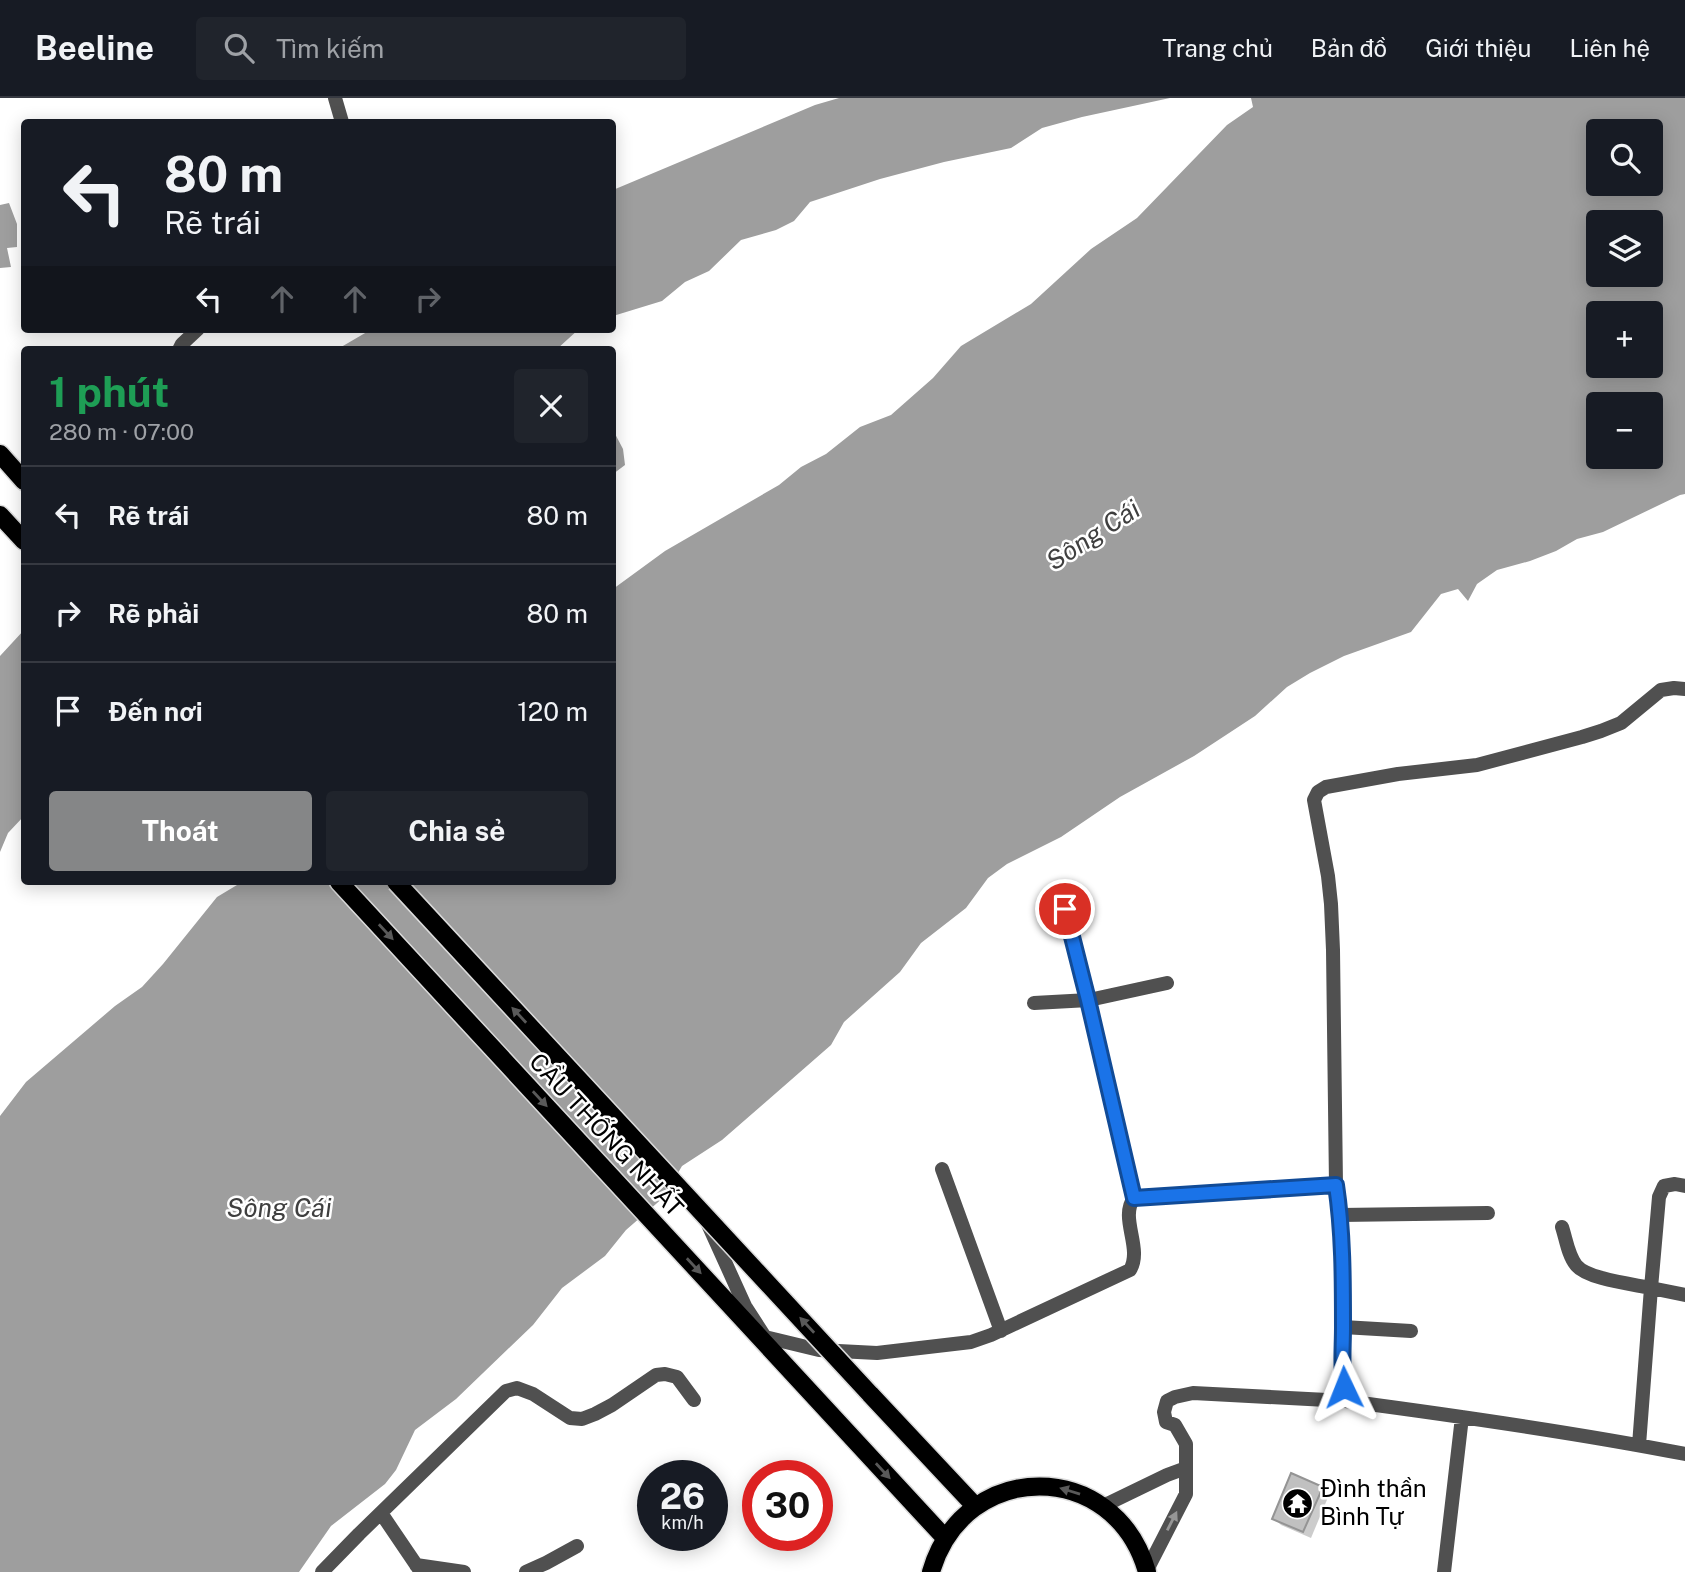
<!DOCTYPE html>
<html lang="vi">
<meta charset="utf-8">
<style>
body{margin:0;font-family:"Public Sans",sans-serif;background:#20242c;color:#f1f3f6;height:100vh;display:flex;flex-direction:column;font-size:26px;white-space:nowrap}
*{box-sizing:border-box;margin:0}
p{font-size:23px;color:#9ea1a6}
.icon{flex:none;width:38px;height:38px;fill:none;stroke:currentColor;stroke-width:2;stroke-linecap:round;stroke-linejoin:round}
.map{position:relative;flex:1;overflow:hidden}
.details{position:absolute;left:21px;top:248px;width:595px;height:539px;display:flex;flex-direction:column;background:#171b24;border-radius:7px;box-shadow:0 4px 18px #0003}
.details>*{flex:none}
.top-card{position:absolute;left:21px;top:21px;width:595px;height:214px;border-radius:7px;box-shadow:0 4px 18px #0003;background:#171b24;color:#f1f3f6;overflow:hidden}
.tools{position:absolute;left:1586px;top:21px;display:grid;gap:14px}
.tools a{display:grid;place-items:center;width:77px;height:77px;border-radius:7px;background:#171b24;box-shadow:0 4px 18px #0003;font-size:35px}
.speed{position:absolute;left:637px;top:1362px;display:flex;gap:14px;font-size:35px;font-weight:700;text-align:center}
.speed>*{display:grid;place-content:center;width:91px;height:91px;border-radius:50%;background:#171b24;box-shadow:0 4px 18px #0003;line-height:1}
.speed small{font-size:18px;font-weight:400}
.speed .limit{border:10px solid #d22;background:#fff;color:#111}
.pin{position:absolute;display:grid;place-items:center;width:60px;height:60px;color:#fff;margin:-30px;border:4px solid #fff;border-radius:50%;box-shadow:0 2px 7px #0007}
.me{position:absolute;width:77px;margin:-38px;rotate:358deg;stroke-linejoin:round;filter:drop-shadow(0 0 5px #0008)}
.turn{display:flex;align-items:center;gap:24px;height:147px;padding:0 28px;font-size:32px}
.turn .icon{width:91px;height:91px;stroke-width:2.5}
.turn b{display:block;font-size:49px;line-height:60px}
.lanes{display:flex;align-items:center;height:66px;padding:0 28px;background:#0003;justify-content:center;gap:35px;direction:ltr}
.lanes .off{opacity:.35}
.round{display:grid;place-items:center;flex:none;width:74px;height:74px;border-radius:7px;background:#20242c}
.summary{display:flex;align-items:center;justify-content:space-between;height:119px;padding:0 28px}
h1{font-size:42px;font-weight:700;line-height:52px;color:#1e9e55}
.action{display:flex;gap:14px;margin-top:auto;padding:14px 28px}
.action a{flex:1;height:80px;border-radius:7px;background:#858687;color:#fff;font-size:28px;font-weight:700;line-height:80px;text-align:center}
.action a+a{background:#20242c;color:#f1f3f6}
ul{padding:0;list-style:none}
li{display:flex;align-items:center;gap:21px;height:98px;padding:0 28px;border-top:2px solid #363941}
li div{flex:1}
li b{display:block;font-size:26px}
li em{font-style:normal}
header{display:flex;align-items:center;gap:42px;box-sizing:border-box;height:98px;padding:0 35px;background:#171b24;border-bottom:2px solid #363941}
header strong{font-size:33px}
nav{display:flex;gap:38px;margin-inline-start:auto;font-size:24px}
.search{width:490px;height:63px;background:#20242c;display:flex;align-items:center;gap:18px;box-sizing:border-box;padding:0 24px;border-radius:7px;color:#9ea1a6;font-size:26px}
.map>svg:first-child{display:block}
.water{fill:#9e9e9e;fill-rule:evenodd}
.shadow{fill:#0003}
.building{fill:#c0c0c0;stroke:#949494;stroke-width:2}
.lines{fill:none;stroke-linecap:round;stroke-linejoin:round}
.primary-casing{stroke:#dbdbdb;stroke-width:21}
.minor{stroke:#505050;stroke-width:14}
.primary{stroke:#000;stroke-width:18}
.primary-bridge-casing{stroke:#dbdbdb;stroke-width:21;stroke-linecap:butt}
.primary-bridge{stroke:#000;stroke-width:18}
.oneway{fill:#595959}
.oneway2{fill:#969696}
.route-casing{stroke:#114b97;stroke-width:18}
.route{stroke:#1a73e8;stroke-width:12}
.labels{text-anchor:middle;stroke-width:5;stroke-linejoin:round;paint-order:stroke}
.street-label{font-size:24px;fill:#000;stroke:#fff}
.poi-label{font-size:24px;fill:#000;stroke:#fff;text-anchor:start}
.water-label{font-size:26px;font-style:italic;fill:#3f3f3f;stroke:#fff}
</style>
<header>
<strong>Beeline</strong>
<div class="search"><svg class="icon" aria-label="search" viewBox="0 0 24 24"><circle cx="10" cy="10" r="6"/><path d="M15 15l6 6"/></svg>Tìm kiếm</div>
<nav><a>Trang chủ</a><a>Bản đồ</a><a>Giới thiệu</a><a>Liên hệ</a></nav>
</header>
<div class="map">
<svg width="1685" height="1474" viewBox="0 0 1685 1474">
<rect width="100%" height="100%" fill="#fff"/>
<path class="water" d="M839 0H1170L1082 19 1042 30 1011 50 944 64 880 81 810 104 794 123 776 132 741 142 709 173 685 184 662 203 613 218V92L815 7Z
M1251 0H1685V396L1680 397 1603 434 1577 441 1556 453 1530 463 1497 472 1477 486 1468 503 1458 491 1441 496 1411 534 1344 558 1310 575 1287 589 1255 618 1194 658 1120 699 1061 739 1007 766 988 780 966 810 921 845 900 874 844 924 831 947 722 1042 682 1068 664 1099 626 1132 605 1158 562 1190 533 1227 456 1301 415 1332 396 1372 385 1386 331 1428 299 1474H0V1018L26 984 115 908 142 889 163 866 217 799 242 784H612L613 491 665 453 779 387 801 369 826 356 860 329 891 317 933 280 961 248 1031 206 1091 151 1137 120 1227 27 1253 9ZM1598 33H1650V86H1598ZM1598 124H1650V177H1598ZM1598 215H1650V268H1598ZM1598 306H1650V359H1598Z
M9 105 17 126V149L7 150 11 169 0 170V107Z
M372 231H579L557 251 553 252H336Z
M613 332 623 351 625 367 613 376Z
M24 532V718L8 735 0 754V558Z"/>
<path class="shadow" d="M1322 1390 1329 1397 1311 1440 1281 1427 1274 1420Z"/>
<path class="building" d="M1291 1375 1323 1389 1303 1434 1272 1421Z"/>
<g class="lines">
<defs>
<path id="primary" d="M0 356 24 383
M0 417 24 443
M339 784 945 1440
M870 1296 975 1408
M931 1474C964 1360 1115 1360 1147 1474"/>
</defs>
<use href="#primary" class="primary-casing"/>
<path class="minor" d="M335 0 342 24
M179 252 182 246 198 231
M1685 591 1674 590 1661 592 1621 625 1601 633 1582 639 1477 667 1398 676 1326 689 1318 694 1314 702 1328 778 1331 806 1333 852 1336 1087C1342 1133 1342 1181 1343 1228 1343 1254 1342 1277 1346 1303 1459 1318 1573 1334 1685 1356
M1065 811 1089 902 1134 1100 1336 1087
M1034 905 1089 902 1167 885
M942 1071 1001 1233
M1685 1088 1675 1086 1664 1088 1659 1099 1651 1190 1685 1197
M1340 1117 1488 1115
M707 1124 745 1208 765 1239 819 1252 877 1255 971 1244 991 1237 1130 1172C1143 1150 1119 1120 1134 1100
M1562 1129C1566 1141 1568 1157 1576 1167 1587 1181 1632 1186 1651 1190L1639 1347
M1343 1229 1411 1233
M1103 1408 1167 1377 1186 1370
M381 1415 421 1474
M416 1467 464 1474
M1147 1472 1186 1396V1346L1175 1327 1166 1324 1164 1314 1167 1303 1175 1299 1193 1295 1346 1303
M322 1474 359 1436 506 1293 517 1290 533 1296 570 1320 582 1321 595 1316 612 1307 656 1277 665 1276 677 1279 694 1302
M526 1474 546 1465 577 1448
M1444 1474 1462 1319"/>
<use href="#primary" class="primary"/>
<defs>
<path id="primary-bridge" d="M396 784 870 1296"/>
</defs>
<use href="#primary-bridge" class="primary-bridge-casing"/>
<use href="#primary-bridge" class="primary-bridge"/>
</g>
<defs><path id="oneway-solid" d="M-6-.8H1V-3.2L6.5 0L1 3.2V.8H-6Z" transform="scale(1.75)"/></defs>
<g class="oneway">
<use href="#oneway-solid" transform="translate(386 834) rotate(47)"/>
<use href="#oneway-solid" transform="translate(519 917) rotate(-133)"/>
<use href="#oneway-solid" transform="translate(540 1001) rotate(47)"/>
<use href="#oneway-solid" transform="translate(694 1168) rotate(47)"/>
<use href="#oneway-solid" transform="translate(807 1227) rotate(-133)"/>
<use href="#oneway-solid" transform="translate(883 1373) rotate(47)"/>
<use href="#oneway-solid" transform="translate(1070 1393) rotate(-163)"/>
</g>
<use class="oneway2" href="#oneway-solid" transform="translate(1172 1423) rotate(-63)"/>
<g class="lines">
<defs>
<path id="route" d="M1065 811 1088 902 1134 1100 1336 1087C1343 1134 1343 1182 1343 1229 1343 1249 1341 1269 1344 1289"/>
</defs>
<use href="#route" class="route-casing"/>
<use href="#route" class="route"/>
</g>
<defs>
<symbol id="temple-disc" viewBox="-11 -11 22 22"><circle r="9.5" fill="#000" stroke="#fff"/><path d="M0-6L5-2H3V0L6.5 2.5H4V6H1.5V3h-3V6H-4V2.5H-6.5L-3 0V-2H-5Z" fill="#fff"/></symbol>
</defs>
<g fill-rule="evenodd">
<use href="#temple-disc" x="1280" y="1388" width="35" height="35"/>
</g>
<g class="labels">
<g class="street-label">
<text transform="translate(606 1037) rotate(47)" y="8">CẦU THỐNG NHẤT</text>
</g>
<g class="poi-label">
<text x="1320" y="1399">Đình thần<tspan x="1320" dy="28">Bình Tự</tspan></text>
</g>
<g class="water-label">
<text transform="translate(1093 437) rotate(-33)" y="9">Sông Cái</text>
<text x="279" y="1119">Sông Cái</text>
</g>
</g>
</svg>
<div class="tools">
<a><svg class="icon" aria-label="search" viewBox="0 0 24 24"><circle cx="10" cy="10" r="6"/><path d="M15 15l6 6"/></svg></a>
<a><svg class="icon" aria-label="layers" viewBox="0 0 24 24"><path d="M12 4l9 5-9 5-9-5zM3 14l9 5 9-5"/></svg></a>
<a>+</a>
<a>−</a>
</div>
<div class="speed"><div>26<small>km/h</small></div><div class="limit">30</div></div>
<div class="pin" style="left:1065px;top:811px;background:#d93025"><svg class="icon" aria-label="arrive" viewBox="0 0 24 24"><path d="M6 21V4h12l-3 4 3 4H6"/></svg></div>
<svg class="me" style="left:1344px;top:1289px" viewBox="-20 -20 40 40"><path d="M0-17L14 15 0 8-14 15z" fill="#1a73e8" stroke="#fff" stroke-width="4"/></svg>
<div class="top-card">
<div class="turn"><svg class="icon" aria-label="left" viewBox="0 0 24 24"><path d="M17 20v-9H6M10 6l-5 5 5 5"/></svg><div><b>80 m</b>Rẽ trái</div></div>
<div class="lanes"><svg class="icon" aria-label="left" viewBox="0 0 24 24"><path d="M17 20v-9H6M10 6l-5 5 5 5"/></svg><svg class="icon off" aria-label="ahead" viewBox="0 0 24 24"><path d="M12 20V5M6 11l6-6 6 6"/></svg><svg class="icon off" aria-label="ahead" viewBox="0 0 24 24"><path d="M12 20V5M6 11l6-6 6 6"/></svg><svg class="icon off" aria-label="right" viewBox="0 0 24 24"><path d="M7 20v-9h11M14 6l5 5-5 5"/></svg></div>
</div>
<section class="details">
<div class="summary"><div><h1>1 phút</h1><p>280 m · 07:00</p></div><a class="round"><svg class="icon" aria-label="close" viewBox="0 0 24 24"><path d="M6 6l12 12M18 6L6 18"/></svg></a></div>
<ul>
<li><svg class="icon" aria-label="left" viewBox="0 0 24 24"><path d="M17 20v-9H6M10 6l-5 5 5 5"/></svg><div><b>Rẽ trái</b></div><em>80 m</em></li>
<li><svg class="icon" aria-label="right" viewBox="0 0 24 24"><path d="M7 20v-9h11M14 6l5 5-5 5"/></svg><div><b>Rẽ phải</b></div><em>80 m</em></li>
<li><svg class="icon" aria-label="arrive" viewBox="0 0 24 24"><path d="M6 21V4h12l-3 4 3 4H6"/></svg><div><b>Đến nơi</b></div><em>120 m</em></li>
</ul>
<div class="action"><a>Thoát</a><a>Chia sẻ</a></div>
</section>
</div>
